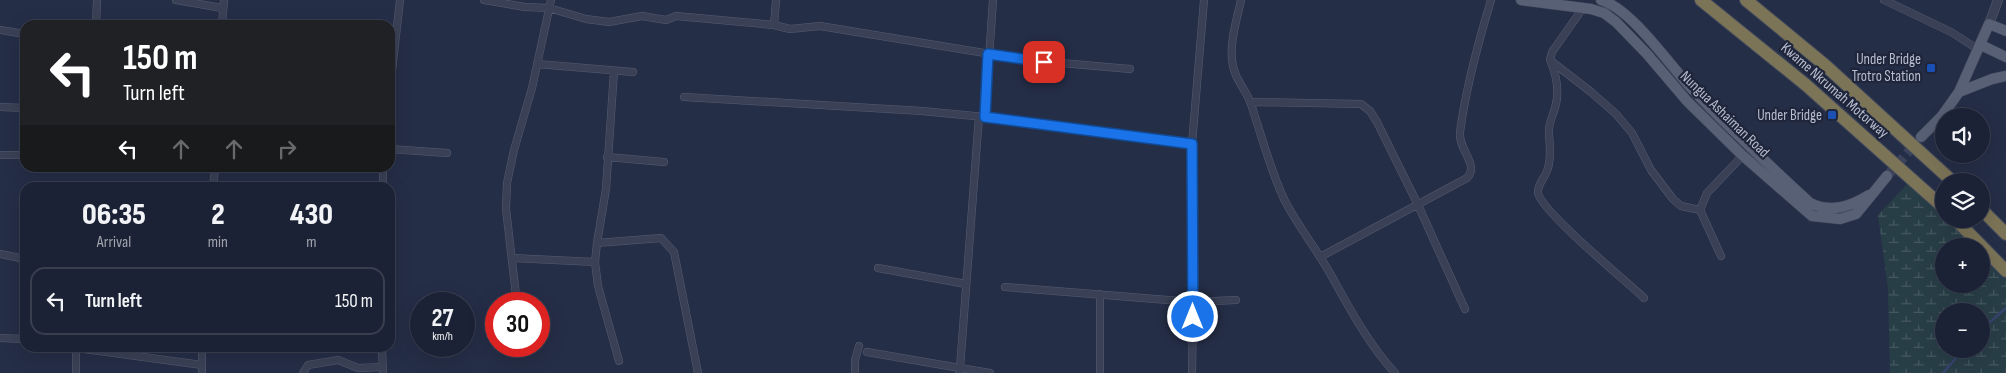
<!DOCTYPE html>
<meta charset="utf-8">
<style>
body{margin:0;font-family:"Sofia Sans Condensed",sans-serif;background:#252a3d;color:#f1f3f6;height:100vh;display:flex;flex-direction:column;font-size:19px;white-space:nowrap}
*{box-sizing:border-box;margin:0}
p{font-size:16px;color:#a0a4ad}
.icon{flex:none;width:28px;height:28px;fill:none;stroke:currentColor;stroke-width:2;stroke-linecap:round;stroke-linejoin:round}
.map{position:relative;flex:1;overflow:hidden}
.details{position:absolute;left:20px;top:182px;width:375px;height:170px;display:flex;flex-direction:column;background:#1c2235;border-radius:15px;box-shadow:0 5px 20px #0002,0 0 0 1px #3a3f50}
.details>*{flex:none}
.hud{position:absolute;left:20px;top:20px;width:375px;height:152px;border-radius:15px;box-shadow:0 5px 20px #0002,0 0 0 1px #3a3f50;background:#202124;color:#fff;overflow:hidden}
.tools{position:absolute;left:1935px;top:108px;display:grid;gap:10px}
.tools a{display:grid;place-items:center;width:55px;height:55px;border-radius:50%;background:#1c2235;box-shadow:0 5px 20px #0002,0 0 0 1px #3a3f50;font-size:25px}
.speed{position:absolute;left:410px;top:292px;display:flex;gap:10px;font-size:25px;font-weight:700;text-align:center}
.speed>*{display:grid;place-content:center;width:65px;height:65px;border-radius:50%;background:#1c2235;box-shadow:0 5px 20px #0002,0 0 0 1px #3a3f50;line-height:1}
.speed small{font-size:12px;font-weight:400}
.speed .limit{border:8px solid #d22;background:#fff;color:#111}
.pin{position:absolute;display:grid;place-items:center;width:42px;height:42px;color:#fff;margin:-21px;border-radius:10px;box-shadow:0 2px 8px #0006}
.me{position:absolute;width:55px;margin:-28px;rotate:0deg;stroke-linejoin:round;filter:drop-shadow(0 0 4px #0008)}
.turn{display:flex;align-items:center;gap:18px;height:105px;padding:0 20px;font-size:22px}
.turn .icon{width:65px;height:65px;stroke-width:2.5}
.turn b{display:block;font-size:35px;line-height:42px}
.lanes{display:flex;align-items:center;height:48px;padding:0 20px;background:#0003;justify-content:center;gap:25px;direction:ltr}
.lanes .off{opacity:.35}
.eta{display:flex;justify-content:space-evenly;align-items:center;height:85px;text-align:center}
.eta b{font-size:30px;font-weight:800;line-height:35px}
ul{padding:0;list-style:none}
li{display:flex;align-items:center;gap:15px;height:68px;margin:0 10px 8px;padding:0 10px;border:2px solid #3a3f50;border-radius:15px}
li div{flex:1}
li b{display:block;font-size:19px}
li em{font-style:normal}
.map>svg:first-child{display:block}
.wetland{fill:url(#wetland-marsh);fill-rule:evenodd}
.lines{fill:none;stroke-linecap:round;stroke-linejoin:round}
.stream{stroke:#36436d;stroke-width:2.5}
.primary-tunnel{stroke:#3b435b;stroke-width:10;stroke-dasharray:10 5;stroke-linecap:butt}
.minor-casing{stroke:#565c70;stroke-width:8}
.tertiary-casing{stroke:#565c70;stroke-width:10}
.primary-casing{stroke:#444a5f;stroke-width:11}
.motorway-casing{stroke:#42495d;stroke-width:14}
.minor{stroke:#3a4156;stroke-width:7}
.tertiary{stroke:#3a4156;stroke-width:9}
.primary{stroke:#586076;stroke-width:10}
.motorway{stroke:#7c7457;stroke-width:12}
.route-casing{stroke:#114b97;stroke-width:12}
.route{stroke:#1a73e8;stroke-width:9}
.transit-dot{fill:#1a4fb4;stroke:#1f263b;stroke-width:2}
.labels{text-anchor:middle;stroke-width:4.5;stroke-linejoin:round;paint-order:stroke}
.poi-label{font-size:15px;fill:#b8bdcf;stroke:#1f263b;text-anchor:end}
.street-label{font-size:15px;fill:#b8bdcf;stroke:#1f263b}
</style>
<div class="map">
<svg width="2006" height="373" viewBox="0 0 2006 373">
<defs>
<pattern id="wetland-marsh" width="20" height="14" patternUnits="userSpaceOnUse" patternTransform="scale(1.25)"><rect width="20" height="14" fill="#283e47"/><path d="M1 5h8M5 5V1M11 12h8M15 12V8" fill="none" stroke="#455860"/></pattern>
</defs>
<rect width="100%" height="100%" fill="#252e47"/>
<path class="wetland" d="M1910 181 1944 215V219H1948L1976 246H1944V284H1981V251L2006 276V373H1890L1888 289 1878 215ZM1944 311H1981V349H1944Z"/>
<g class="lines">
<path class="stream" d="M1981 330 2006 308
M1943 373 1964 349"/>
<path class="primary-tunnel" d="M1887 176 1918 141"/>
<defs>
<path id="minor" d="M176 0 222 8
M484 0 525 7 549 8 586 19 609 22 642 16 666 20 676 16 774 25 790 29 820 26 1027 60 1130 69
M1241 0C1237 19 1230 40 1232 60 1234 80 1245 87 1251 104 1262 137 1270 170 1285 201 1298 226 1317 250 1331 275 1350 309 1369 345 1395 373
M1884 0 1951 32 1979 50
M1583 8 1552 52 1550 60C1557 76 1560 91 1555 108 1553 115 1549 123 1549 130 1549 144 1552 155 1548 168 1546 177 1537 184 1538 193 1542 212 1626 281 1644 298
M96 25 97 0
M222 25 224 0
M774 25 776 0
M0 30 25 34
M1551 61 1591 92 1616 114 1632 133 1651 170 1673 199 1681 206 1700 210
M537 64 633 72
M614 71 606 189 597 243 595 262 598 286 619 361
M390 88 400 0
M684 97 922 111 985 117 1192 144 1204 0
M1250 102 1361 104 1370 111 1377 122 1418 205 1465 309
M0 107 25 108
M985 117 993 0
M1192 144 1194 255 1192 373
M390 149 447 153
M0 155H25
M607 157 664 162
M213 188 215 168
M383 188V168
M597 243 661 238 674 252 698 373
M0 254 25 259
M1721 256 1700 210 1707 193 1750 148
M1320 257 1467 178C1480 165 1458 150 1460 132 1466 87 1478 43 1491 0
M512 258 595 262
M878 268 966 284
M1005 287 1193 302 1236 300
M517 304 506 209 507 183 514 150 532 88 551 0
M0 338 25 339
M76 348V373
M77 348 202 365
M382 348 383 373
M867 352 960 368 979 116
M202 373V348
M303 373 308 365 338 360 358 368 383 367
M855 373V360L859 346
M959 373 960 368 990 373
M1100 373V294"/>
<path id="tertiary" d="M1989 24 1998 0"/>
<path id="primary" d="M1521 0 1591 9 1604 13 1616 22 1647 54 1687 101 1742 155 1812 216 1840 219 1856 214 1887 176
M1601 0C1632 9 1670 66 1693 90 1730 129 1770 166 1810 203 1831 213 1850 207 1869 195
M1981 45 2006 57
M1959 92 1992 79 2006 76
M1921 137 1942 116 1959 92 1989 24 2006 31"/>
<path id="motorway" d="M1701 0 1806 85 1944 208
M1746 0 1826 66 1952 181
M1981 209 2006 234
M1955 219 2006 271"/>
</defs>
<use href="#minor" class="minor-casing"/>
<use href="#tertiary" class="tertiary-casing"/>
<use href="#primary" class="primary-casing"/>
<use href="#motorway" class="motorway-casing"/>
<use href="#minor" class="minor"/>
<use href="#tertiary" class="tertiary"/>
<use href="#primary" class="primary"/>
<use href="#motorway" class="motorway"/>
</g>
<g class="lines">
<defs>
<path id="route" d="M1044 62 988 54 985 117 1192 144 1193 317"/>
</defs>
<use href="#route" class="route-casing"/>
<use href="#route" class="route"/>
</g>
<g class="transit-dot">
<rect x="1926" y="63" width="10" height="10" rx="2.5"/>
<rect x="1827" y="110" width="10" height="10" rx="2.5"/>
</g>
<g class="labels">
<g class="poi-label">
<text x="1921" y="64">Under Bridge<tspan x="1921" dy="17">Trotro Station</tspan></text>
<text x="1822" y="120">Under Bridge</text>
</g>
<g class="street-label">
<text transform="translate(1835 90) rotate(41)" y="5">Kwame Nkrumah Motorway</text>
<text transform="translate(1725 114) rotate(44)" y="5">Nungua Ashaiman Road</text>
</g>
</g>
</svg>
<div class="tools">
<a><svg class="icon" aria-label="sound" viewBox="0 0 24 24"><path d="M4 9h4l5-4v14l-5-4H4zM17 9q2 3 0 6"/></svg></a>
<a><svg class="icon" aria-label="layers" viewBox="0 0 24 24"><path d="M12 4l9 5-9 5-9-5zM3 14l9 5 9-5"/></svg></a>
<a>+</a>
<a>−</a>
</div>
<div class="speed"><div>27<small>km/h</small></div><div class="limit">30</div></div>
<div class="pin" style="left:1044px;top:62px;background:#d93025"><svg class="icon" aria-label="arrive" viewBox="0 0 24 24"><path d="M6 21V4h12l-3 4 3 4H6"/></svg></div>
<svg class="me" style="left:1193px;top:317px" viewBox="-20 -20 40 40"><circle r="17" fill="#1a73e8" stroke="#fff" stroke-width="3"/><path d="M0-11L8 9 0 5-8 9z" fill="#fff"/></svg>
<div class="hud">
<div class="turn"><svg class="icon" aria-label="left" viewBox="0 0 24 24"><path d="M17 20v-9H6M10 6l-5 5 5 5"/></svg><div><b>150 m</b>Turn left</div></div>
<div class="lanes"><svg class="icon" aria-label="left" viewBox="0 0 24 24"><path d="M17 20v-9H6M10 6l-5 5 5 5"/></svg><svg class="icon off" aria-label="ahead" viewBox="0 0 24 24"><path d="M12 20V5M6 11l6-6 6 6"/></svg><svg class="icon off" aria-label="ahead" viewBox="0 0 24 24"><path d="M12 20V5M6 11l6-6 6 6"/></svg><svg class="icon off" aria-label="right" viewBox="0 0 24 24"><path d="M7 20v-9h11M14 6l5 5-5 5"/></svg></div>
</div>
<section class="details">
<div class="eta">
<div><b>06:35</b><p>Arrival</p></div>
<div><b>2</b><p>min</p></div>
<div><b>430</b><p>m</p></div>
</div>
<ul>
<li><svg class="icon" aria-label="left" viewBox="0 0 24 24"><path d="M17 20v-9H6M10 6l-5 5 5 5"/></svg><div><b>Turn left</b></div><em>150 m</em></li>
</ul>
</section>
</div>
